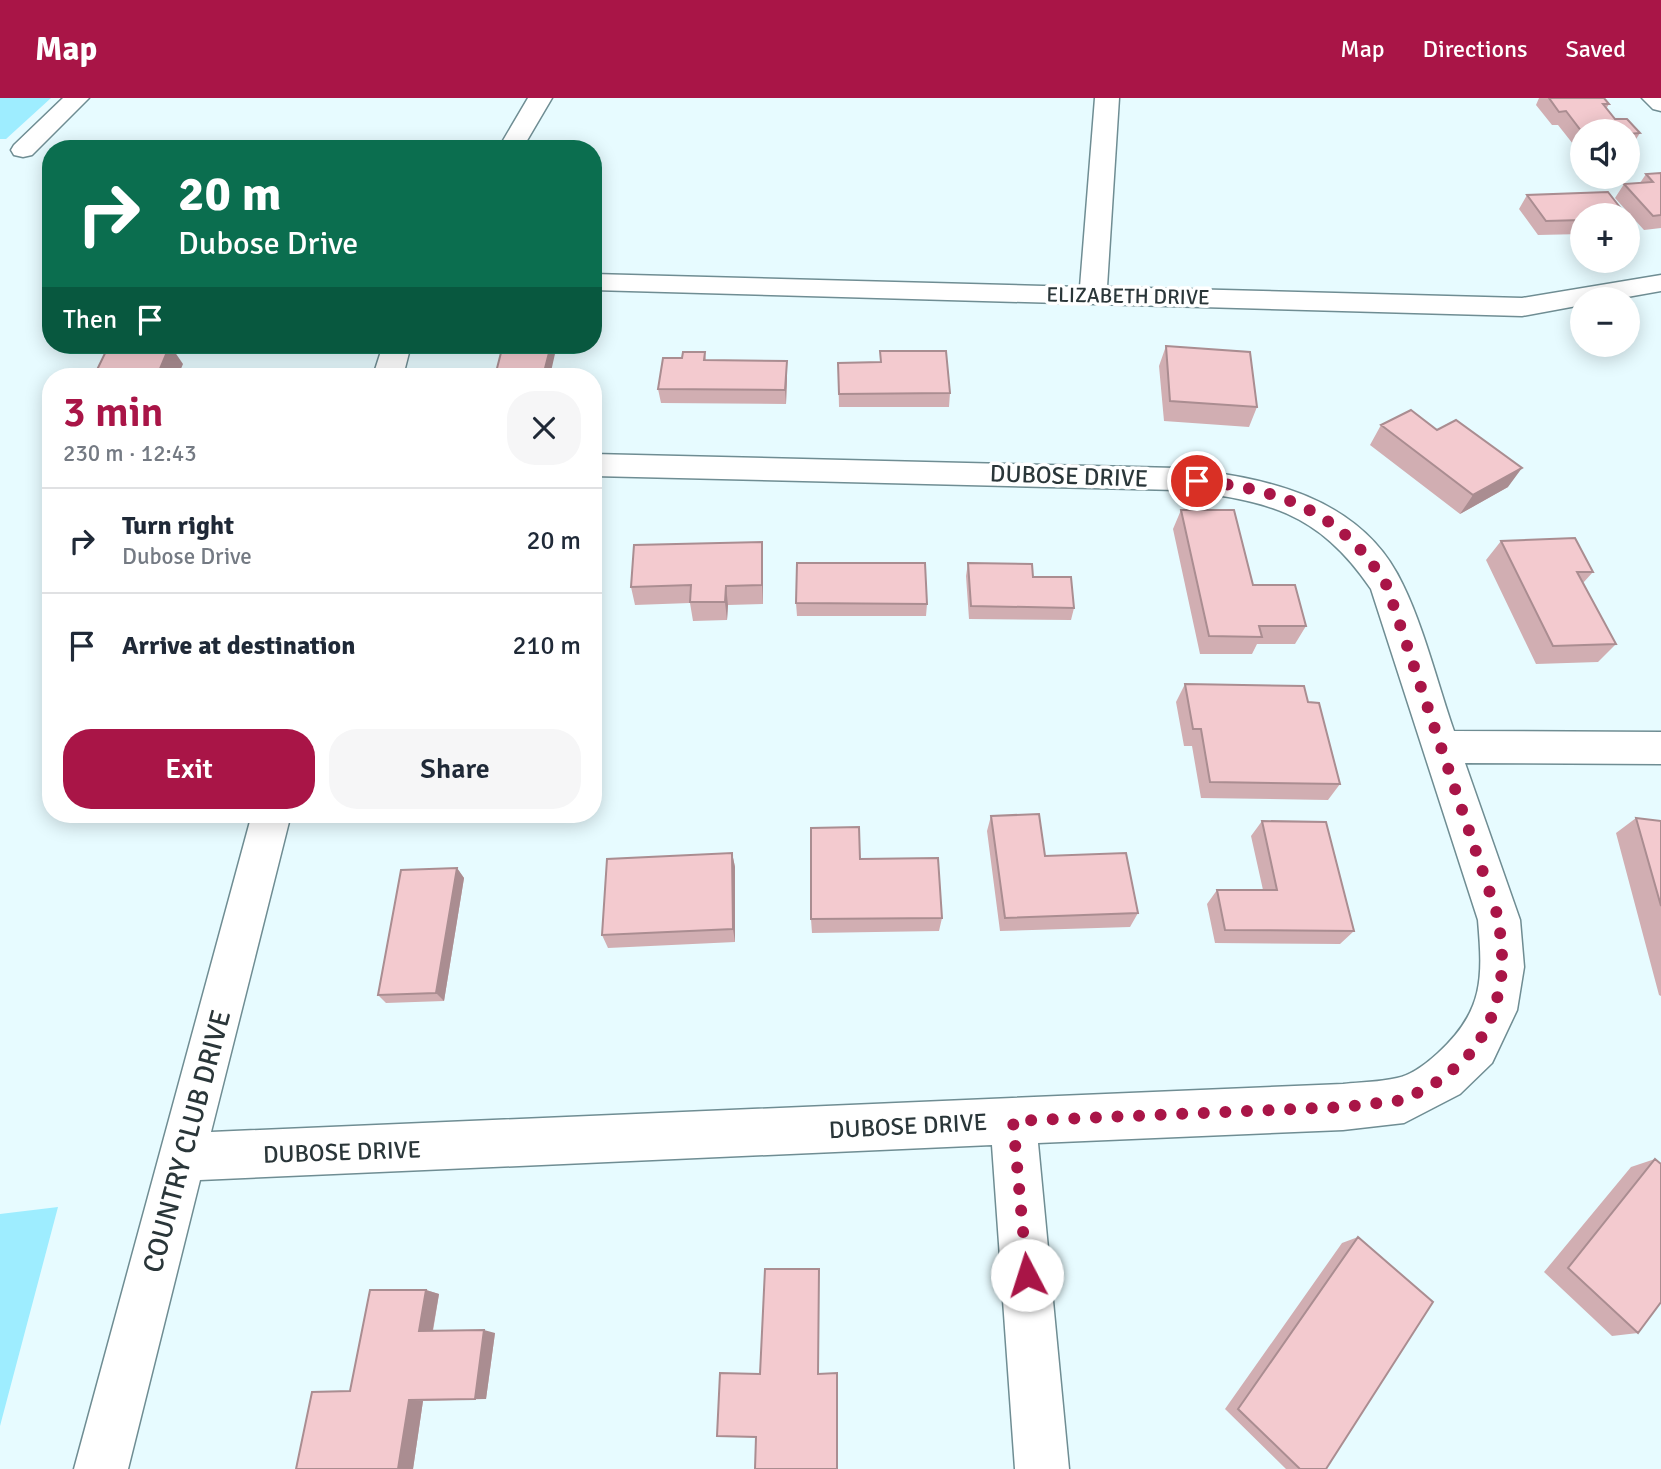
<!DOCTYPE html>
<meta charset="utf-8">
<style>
body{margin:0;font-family:Signika,sans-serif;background:#f6f6f7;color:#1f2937;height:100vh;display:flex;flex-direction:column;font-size:26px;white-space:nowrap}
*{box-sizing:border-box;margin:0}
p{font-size:23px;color:#747a83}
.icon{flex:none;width:38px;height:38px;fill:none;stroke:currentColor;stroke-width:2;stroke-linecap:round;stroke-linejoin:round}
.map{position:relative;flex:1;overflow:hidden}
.drawer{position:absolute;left:42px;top:270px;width:560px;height:455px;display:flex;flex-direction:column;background:#fff;border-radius:28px;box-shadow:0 4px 18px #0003}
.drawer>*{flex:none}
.banner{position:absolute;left:42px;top:42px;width:560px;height:214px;border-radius:28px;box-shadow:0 4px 18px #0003;background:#0b6e4f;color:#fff;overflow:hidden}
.controls{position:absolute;left:1570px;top:21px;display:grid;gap:14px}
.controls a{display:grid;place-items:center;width:70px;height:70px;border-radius:50%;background:#fff;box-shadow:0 4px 18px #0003;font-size:35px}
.pin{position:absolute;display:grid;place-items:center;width:60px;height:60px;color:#fff;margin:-30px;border:4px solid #fff;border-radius:50%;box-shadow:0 2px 7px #0007}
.me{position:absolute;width:77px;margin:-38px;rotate:355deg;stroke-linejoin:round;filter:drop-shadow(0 0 5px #0008)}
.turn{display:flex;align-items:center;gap:24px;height:147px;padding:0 21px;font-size:32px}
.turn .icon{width:91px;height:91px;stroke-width:2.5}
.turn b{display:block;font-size:49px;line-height:60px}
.then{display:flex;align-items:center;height:66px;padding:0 21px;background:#0003;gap:14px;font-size:26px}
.round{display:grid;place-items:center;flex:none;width:74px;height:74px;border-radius:28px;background:#f6f6f7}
.overview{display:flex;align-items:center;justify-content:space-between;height:119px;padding:0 21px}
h1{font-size:42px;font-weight:600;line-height:52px;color:#a91547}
.cta{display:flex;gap:14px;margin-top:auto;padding:14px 21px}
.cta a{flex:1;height:80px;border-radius:28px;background:#a91547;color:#fff;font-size:28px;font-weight:600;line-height:80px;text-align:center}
.cta a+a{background:#f6f6f7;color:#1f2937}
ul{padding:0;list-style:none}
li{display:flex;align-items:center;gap:21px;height:105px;padding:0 21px;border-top:2px solid #e0e1e3}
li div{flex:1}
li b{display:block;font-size:26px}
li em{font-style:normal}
header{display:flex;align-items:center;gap:42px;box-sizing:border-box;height:98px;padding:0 35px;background:#a91547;color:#fff}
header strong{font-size:33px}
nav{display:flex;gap:38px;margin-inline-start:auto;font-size:24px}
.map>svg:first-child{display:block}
.green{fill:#9eedff}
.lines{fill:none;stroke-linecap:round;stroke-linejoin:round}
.minor-casing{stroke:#6f8d93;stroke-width:3}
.minor{fill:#fff;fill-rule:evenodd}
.wall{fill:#d1aeb2}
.shaded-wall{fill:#aa8d91}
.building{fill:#f3cacf;stroke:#aa8d91;stroke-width:2}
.route{stroke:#a91547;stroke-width:12;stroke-dasharray:0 21.6}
.labels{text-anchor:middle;stroke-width:7;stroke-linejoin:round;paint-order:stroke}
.far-street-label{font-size:21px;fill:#2a3639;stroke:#fff}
.street-label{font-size:24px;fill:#2a3639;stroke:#fff}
.near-street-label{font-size:28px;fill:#2a3639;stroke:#fff}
</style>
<header>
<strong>Map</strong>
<nav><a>Map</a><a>Directions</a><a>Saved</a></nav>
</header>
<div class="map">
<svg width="1661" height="1371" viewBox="0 0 1661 1371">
<rect width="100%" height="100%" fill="#e7fbff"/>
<path class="green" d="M0 0H51L6 41H0Z
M58 1109 0 1328V1116Z"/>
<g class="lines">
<defs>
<path id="minor" d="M63 0H89L32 57 23 59 14 57 11 52 14 47Z
M528 0H552L522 51H498Z
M1095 0H1119L1107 189 1522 200 1661 177V193L1616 201H1582V207L1522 218 593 192V176L1080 189Z
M1642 0H1661V13L1653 11Z
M383 247H411L403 278H373Z
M593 356 1177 370C1264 379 1362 398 1403 487 1424 530 1438 587 1454 633L1661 634V666L1465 665 1520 822 1524 869 1517 912 1492 965 1460 996 1404 1025 1343 1032 1038 1045 1069 1371H1015L992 1047 200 1082 128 1371H74L252 716H291L211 1034 1343 986C1361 984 1380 984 1397 980 1412 977 1427 965 1438 955 1484 913 1483 880 1478 822L1371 491C1318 413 1266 402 1177 392L593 378Z"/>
</defs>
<use href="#minor" class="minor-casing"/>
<use href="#minor" class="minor"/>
</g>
<path class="wall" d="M1539 0H1604L1609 6 1606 11 1615 21 1640 35 1631 49H1628V33H1582V51H1577L1558 27H1552L1536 7Z
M1661 75V130L1644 132 1615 100 1624 86 1640 85 1646 76Z
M1527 97 1582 117V136L1538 137 1519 111Z
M1166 248 1257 309 1249 329 1164 323 1159 268Z
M880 253 950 295 949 309H839L838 265 880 264Z
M705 254 706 262 787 277 786 306 661 305 658 291 682 260Z
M1381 327 1508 389 1460 416 1370 347Z
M1181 412 1253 487 1306 528 1295 546H1257L1252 556H1200L1173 431Z
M1501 443 1593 474 1583 485 1616 546 1598 564 1536 566 1486 462Z
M763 463V506L728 507 727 522 693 523 690 505 635 507 631 489Z
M968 465 1033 479 1074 510 1071 522 969 521 966 478Z
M796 505 927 506 926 518H797Z
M1185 586 1308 604 1340 686 1328 702 1201 700 1192 648H1184L1176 604Z
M991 718 1045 758 1138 815 1130 829 1000 833 987 733Z
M1636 720 1661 723V898L1659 897 1616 735Z
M1262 723 1354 833 1340 846 1215 845 1207 806 1217 792H1263L1251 738Z
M732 755 735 769V844L608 850 602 837Z
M860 761 942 820 939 833 812 835 811 821Z
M457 770 464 780 444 903 386 905 378 897Z
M1655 1061 1638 1235 1612 1238 1544 1174 1631 1069Z
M1358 1139 1326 1371H1286L1225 1311 1342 1145Z
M426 1192 439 1196 433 1233 495 1235 486 1301 423 1303 413 1371H296Z"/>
<path class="shaded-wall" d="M170 247 183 266 178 278H157Z
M551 247H557L550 278H543Z
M787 263V277L786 306 785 292Z
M1522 370 1508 389 1460 416 1473 397Z
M762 444 763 463V506L762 487Z
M726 488 728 507 727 522 725 504Z
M732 755 735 769V844L733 831Z
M457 770 464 780 444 903 436 895Z
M426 1192 439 1196 432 1236 419 1233Z
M484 1232 495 1235 486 1301H475Z
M409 1302 423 1303 413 1371H398Z"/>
<path class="building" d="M1549 0H1604L1609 6H1603L1615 21H1627L1640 35 1628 36V33L1582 34 1566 13 1559 14Z
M1661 75V117L1653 118 1624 86 1653 84 1646 76Z
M1608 94 1626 117H1582V122L1546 123 1527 97Z
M109 247H170L157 278H94Z
M503 247H551L543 278H495Z
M1166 248 1250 254 1257 309 1170 303Z
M880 253H946L950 295 839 296 838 265 881 264Z
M683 254H705L704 262 787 263 785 292 658 291 663 260H682Z
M1411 312 1437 332 1456 322 1522 370 1473 397 1381 327Z
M1181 412H1234L1253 487H1295L1306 528H1259L1262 539 1209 538Z
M1575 440 1593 474H1577L1616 546 1553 548 1501 443Z
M762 444V487L726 488 725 504H690L691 487 631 489 634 447Z
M797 465H925L927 506 796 505Z
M968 465 1032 466 1033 479H1071L1074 510 971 508Z
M1185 586 1304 588 1308 604 1319 605 1340 686 1210 684 1201 631H1193Z
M1039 716 1045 758 1126 755 1138 815 1005 820 991 718Z
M1636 720 1661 723V808Z
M1262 723 1326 724 1354 833 1225 832 1217 792H1277Z
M859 729 860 761 938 760 942 820 811 821V730Z
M732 755 733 831 602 837 607 761Z
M457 770 436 895 378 897 401 772Z
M1655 1061 1661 1066V1204L1638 1235 1568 1170Z
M1358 1139 1433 1204 1326 1371H1300L1238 1311Z
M765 1171H819L818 1276 837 1275V1371H755L756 1339 717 1338 720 1275 760 1276Z
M370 1192H426L419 1233 484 1232 475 1301 409 1302 398 1371H296L312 1294 350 1293Z"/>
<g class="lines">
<path class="route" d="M1027 1177 1013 1023 1343 1009 1404 1002 1444 980 1476 950 1495 912 1503 869 1499 822 1387 488C1343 414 1279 390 1197 383"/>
</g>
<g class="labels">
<g class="far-street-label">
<text transform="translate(1128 198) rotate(1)" y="7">ELIZABETH DRIVE</text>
</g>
<g class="street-label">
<text transform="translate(1069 378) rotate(2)" y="8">DUBOSE DRIVE</text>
<text transform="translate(908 1028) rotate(-3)" y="8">DUBOSE DRIVE</text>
<text transform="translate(342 1054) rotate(-2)" y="8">DUBOSE DRIVE</text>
</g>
<g class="near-street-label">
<text transform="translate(186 1043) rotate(-75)" y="10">COUNTRY CLUB DRIVE</text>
</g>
</g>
</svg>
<div class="controls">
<a><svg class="icon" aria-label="sound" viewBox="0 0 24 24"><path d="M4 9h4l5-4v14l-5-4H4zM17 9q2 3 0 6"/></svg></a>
<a>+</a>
<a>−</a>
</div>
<div class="pin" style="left:1197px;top:383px;background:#d93025"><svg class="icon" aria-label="arrive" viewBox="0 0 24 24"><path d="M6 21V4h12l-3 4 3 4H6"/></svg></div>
<svg class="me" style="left:1027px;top:1177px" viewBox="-20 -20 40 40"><circle r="19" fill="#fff"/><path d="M0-13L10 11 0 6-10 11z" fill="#a91547"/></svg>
<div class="banner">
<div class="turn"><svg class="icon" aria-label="right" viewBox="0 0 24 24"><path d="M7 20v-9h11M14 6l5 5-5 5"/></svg><div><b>20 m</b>Dubose Drive</div></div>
<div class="then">Then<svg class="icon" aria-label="arrive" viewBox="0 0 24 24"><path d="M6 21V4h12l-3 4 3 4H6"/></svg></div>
</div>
<section class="drawer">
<div class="overview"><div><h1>3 min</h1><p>230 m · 12:43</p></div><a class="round"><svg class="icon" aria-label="close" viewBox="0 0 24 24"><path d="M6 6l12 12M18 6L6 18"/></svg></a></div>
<ul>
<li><svg class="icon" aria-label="right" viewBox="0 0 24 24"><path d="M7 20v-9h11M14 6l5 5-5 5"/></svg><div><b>Turn right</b><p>Dubose Drive</p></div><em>20 m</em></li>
<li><svg class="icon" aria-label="arrive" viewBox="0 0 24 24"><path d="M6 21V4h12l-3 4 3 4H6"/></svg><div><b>Arrive at destination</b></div><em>210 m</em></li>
</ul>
<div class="cta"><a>Exit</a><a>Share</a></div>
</section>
</div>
